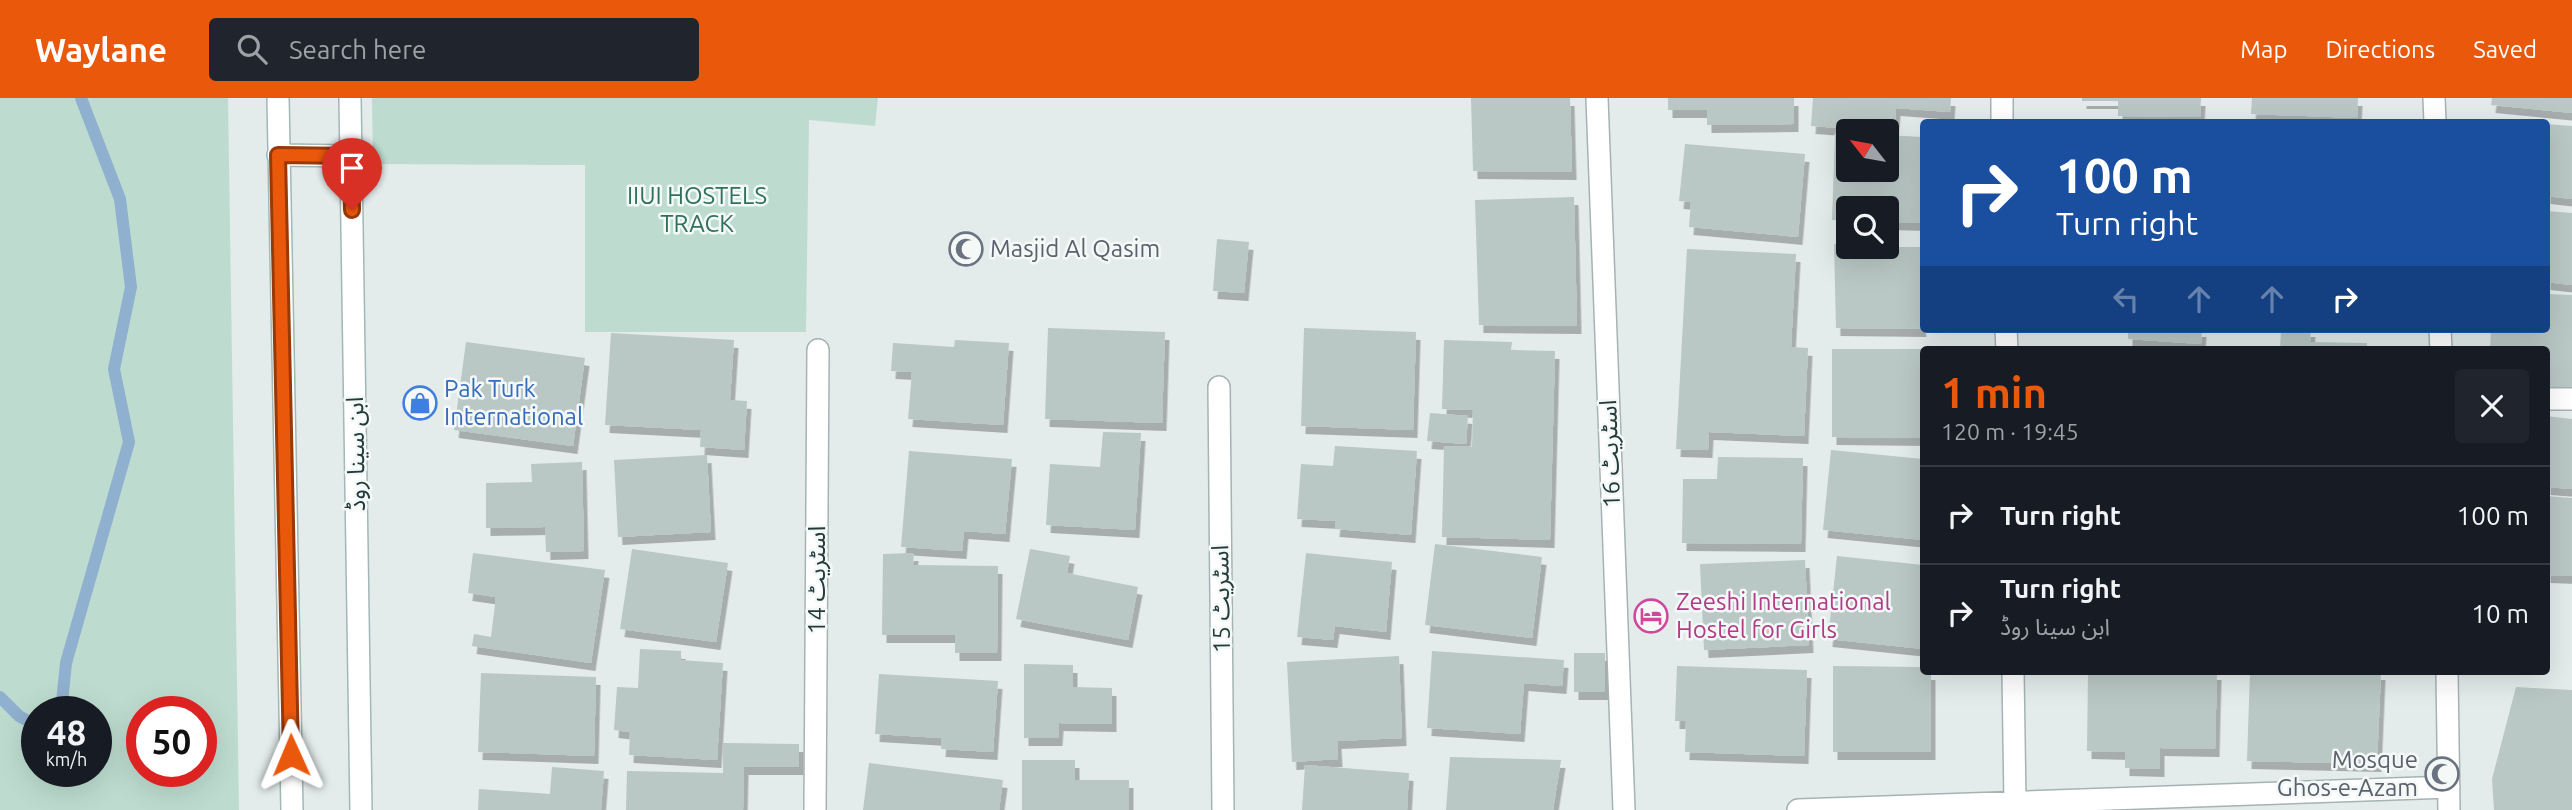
<!DOCTYPE html>
<meta charset="utf-8">
<style>
body{margin:0;font-family:Ubuntu,"Noto Sans Arabic",sans-serif;background:#20242c;color:#f1f3f6;height:100vh;display:flex;flex-direction:column;font-size:26px;white-space:nowrap}
*{box-sizing:border-box;margin:0}
p{font-size:23px;color:#9ea1a6}
.icon{flex:none;width:38px;height:38px;fill:none;stroke:currentColor;stroke-width:2;stroke-linecap:round;stroke-linejoin:round}
.map{position:relative;flex:1;overflow:hidden}
.sheet{position:absolute;left:1920px;top:248px;width:630px;height:329px;display:flex;flex-direction:column;background:#171b24;border-radius:7px;box-shadow:0 7px 28px #0002}
.sheet>*{flex:none}
.hud{position:absolute;left:1920px;top:21px;width:630px;height:214px;border-radius:7px;box-shadow:0 7px 28px #0002;background:#1a4fa0;color:#fff;overflow:hidden}
.needle{width:46px;rotate:301deg}
.tools{position:absolute;left:1836px;top:21px;display:grid;gap:14px}
.tools a{display:grid;place-items:center;width:63px;height:63px;border-radius:7px;background:#171b24;box-shadow:0 7px 28px #0002;font-size:35px}
.speed{position:absolute;left:21px;top:598px;display:flex;gap:14px;font-size:35px;font-weight:700;text-align:center}
.speed>*{display:grid;place-content:center;width:91px;height:91px;border-radius:50%;background:#171b24;box-shadow:0 7px 28px #0002;line-height:1}
.speed small{font-size:18px;font-weight:400}
.speed .limit{border:10px solid #d22;background:#fff;color:#111}
.pin{position:absolute;display:grid;place-items:center;width:60px;height:60px;color:#fff;margin:-72px -30px;border-radius:50% 50% 50% 0;rotate:-45deg;box-shadow:0 0 7px #0007}
.pin .icon{rotate:45deg}
.me{position:absolute;width:77px;margin:-38px;rotate:359deg;stroke-linejoin:round;filter:drop-shadow(0 0 5px #0008)}
.turn{display:flex;align-items:center;gap:24px;height:147px;padding:0 21px;font-size:32px}
.turn .icon{width:91px;height:91px;stroke-width:2.5}
.turn b{display:block;font-size:49px;line-height:60px}
.lanes{display:flex;align-items:center;height:66px;padding:0 21px;background:#0003;justify-content:center;gap:35px;direction:ltr}
.lanes .off{opacity:.35}
.round{display:grid;place-items:center;flex:none;width:74px;height:74px;border-radius:7px;background:#20242c}
.head{display:flex;align-items:center;justify-content:space-between;height:119px;padding:0 21px}
h1{font-size:42px;font-weight:700;line-height:52px;color:#ea580c}
ul{padding:0;list-style:none}
li{display:flex;align-items:center;gap:21px;height:98px;padding:0 21px;border-top:2px solid #363941}
li div{flex:1}
li b{display:block;font-size:26px}
li em{font-style:normal}
header{display:flex;align-items:center;gap:42px;box-sizing:border-box;height:98px;padding:0 35px;background:#ea580c;color:#fff}
header strong{font-size:33px}
nav{display:flex;gap:38px;margin-inline-start:auto;font-size:24px}
.search{width:490px;height:63px;background:#20242c;display:flex;align-items:center;gap:18px;box-sizing:border-box;padding:0 24px;border-radius:7px;color:#9ea1a6;font-size:26px}
.map>svg:first-child{display:block}
.green{fill:#bddccf;fill-rule:evenodd}
.lines{fill:none;stroke-linecap:round;stroke-linejoin:round}
.stream{stroke:#8fb0ce;stroke-width:12}
.building{fill:#b9c7c5;filter:url(#shadow)}
.minor-casing{stroke:#a6b3b3;stroke-width:24}
.secondary-casing{stroke:#a2b7b6;stroke-width:24}
.minor{stroke:#fff;stroke-width:21}
.secondary{stroke:#fff;stroke-width:21}
.route-casing{stroke:#983908;stroke-width:18}
.route{stroke:#ea580c;stroke-width:12}
.labels{text-anchor:middle;stroke-width:5;stroke-linejoin:round;paint-order:stroke}
.park-label{font-size:24px;fill:#30715e;stroke:#f4f9f8}
.worship-label{font-size:24px;fill:#5b616d;stroke:#f4f9f8;text-anchor:start}
.shop-label{font-size:24px;fill:#366cbe;stroke:#f4f9f8;text-anchor:start}
.street-label{font-size:24px;fill:#243b3c;stroke:#f4f9f8}
.hotel-label{font-size:24px;fill:#b23c85;stroke:#f4f9f8;text-anchor:start}
</style>
<header>
<strong>Waylane</strong>
<div class="search"><svg class="icon" aria-label="search" viewBox="0 0 24 24"><circle cx="10" cy="10" r="6"/><path d="M15 15l6 6"/></svg>Search here</div>
<nav><a>Map</a><a>Directions</a><a>Saved</a></nav>
</header>
<div class="map">
<svg width="2572" height="712" viewBox="0 0 2572 712">
<defs>
<filter id="shadow"><feDropShadow dx="4.5" dy="8" stdDeviation="0" flood-color="#0004"/></filter>
</defs>
<rect width="100%" height="100%" fill="#e3eceb"/>
<path class="green" d="M0 0H228L239 712H0ZM37 614H96V674H37ZM142 614H201V674H142Z
M372 0H878L875 28 809 22 806 234H585V67L373 66Z"/>
<g class="lines">
<path class="stream" d="M0 599 19 618 37 628
M61 614 66 565 129 344 114 271 131 189 120 101 81 0"/>
</g>
<path class="building" d="M1471 0H1570L1572 74 1473 73Z
M1668 0H1794V26L1707 27V12H1668Z
M1813 0H1951L1950 14 1896 10 1894 34 1811 28Z
M2082 0H2201L2200 19 2118 18V3H2082Z
M2252 0H2358L2357 20 2251 16Z
M2492 0H2572V15L2491 7Z
M2546 26 2572 28V101L2546 98Z
M1835 35 1848 36V72H1886V37L1923 39V125L1886 124V110H1848V123L1832 122Z
M1685 46 1805 56 1798 139 1689 129 1691 104 1679 103Z
M1574 99 1577 228 1479 227 1475 102Z
M2546 113 2572 115V187L2546 184Z
M1217 141 1249 144 1244 195 1213 193Z
M1834 146 1848 147V149H1923V212H1919L1922 231 1836 230Z
M1687 151 1796 156 1791 249 1808 250 1804 338 1709 334 1708 352 1676 351Z
M2546 196 2572 197V291L2546 290V252H2490L2491 231H2546Z
M1048 230 1165 234 1162 325 1045 321Z
M1304 230 1416 234 1413 332 1301 328Z
M2128 231H2202L2201 246 2128 241Z
M2281 231H2311L2310 244 2367 245V252H2280Z
M611 235 734 242 730 302 747 303 744 352 700 349 701 332 605 327Z
M955 242 1009 245 1003 327 908 321 912 274 891 273 893 245 954 249Z
M1444 242 1512 244 1511 252 1555 253 1550 442 1442 439 1444 348 1472 349 1473 312 1442 311Z
M466 244 585 260 573 348 454 332Z
M1832 251H1923V340L1832 339Z
M1430 315 1468 318 1466 346 1427 343Z
M2546 318 2572 321V391L2546 389Z
M1103 334 1141 335 1135 432 1046 427 1050 366 1100 369Z
M1335 348 1417 353 1411 437 1335 431 1336 423 1297 421 1301 366 1333 368Z
M1831 352 1923 361V442L1823 432Z
M909 353 1012 361 1005 436 964 433 962 453 901 449Z
M707 357 711 434 618 439 614 362Z
M1718 359 1803 360 1801 446 1682 445 1683 381H1717Z
M582 364 584 453 546 454 545 429 486 430V385L532 384 531 366Z
M2546 398 2572 400V478L2546 477Z
M1435 446 1542 459 1532 540 1425 527Z
M632 451 728 465 716 544 620 531Z
M1030 451 1070 458 1067 475 1138 489 1128 542 1016 521Z
M473 455 605 472 591 565 472 548 474 536 491 539 496 499 468 495Z
M914 455 913 467 998 468 997 555H955V537H882L883 456Z
M1306 455 1392 464 1386 534 1335 528 1333 542 1297 539Z
M1837 458 1923 467V551L1828 541Z
M1805 462 1809 547 1704 552 1700 466Z
M640 551 681 553V562L723 565 717 662 629 657 630 634 614 632 617 589 638 590Z
M1432 553 1564 562 1562 588 1524 585 1520 636 1427 630Z
M1574 555H1605V594H1574Z
M1399 558 1402 640 1337 643 1338 661 1292 664 1287 564Z
M1024 566 1073 567V589L1112 590V626L1059 625 1058 640H1024Z
M1677 568 1807 572 1804 658 1685 654 1686 623H1675Z
M1833 568 1923 569V574H1931V654H1833Z
M2088 574H2217L2215 651 2160 650V671L2125 670V654L2087 653Z
M2250 574H2381L2377 666 2247 663Z
M481 575 596 579 594 658 478 654Z
M879 576 998 583 993 654 941 651 942 640 875 636Z
M2516 589 2572 592V712H2494L2492 681Z
M723 645 799 646V669H744L743 712H626L627 673 723 675Z
M1450 659 1561 662 1553 712H1446Z
M1022 662H1075V682H1129V712H1022Z
M869 665 1003 682 999 712H863Z
M1305 667 1409 675 1407 712H1302Z
M552 669 604 673 601 712H478L479 691 550 696Z"/>
<g class="lines">
<defs>
<path id="minor" d="M1597 0 1624 712
M2002 0V24
M2434 0 2435 24
M2006 231 2007 252
M2440 231 2441 252
M1219 289 1223 712
M2546 301H2572
M2013 574 2015 704
M2447 574 2449 712
M815 712 818 252
M1798 712 2449 689"/>
<path id="secondary" d="M278 0 292 712
M350 0 361 712
M278 57 351 58"/>
</defs>
<use href="#minor" class="minor-casing"/>
<use href="#secondary" class="secondary-casing"/>
<use href="#minor" class="minor"/>
<use href="#secondary" class="secondary"/>
</g>
<g class="lines">
<defs>
<path id="route" d="M291 657 278 57 351 58 352 112"/>
</defs>
<use href="#route" class="route-casing"/>
<use href="#route" class="route"/>
</g>
<defs>
<symbol id="mosque-ring" viewBox="-11 -11 22 22"><circle r="9.5" fill="#f4f9f8" stroke="#6b7280" stroke-width="1.5"/><path d="M3.5-4.9A6 6 0 1 0 3.5 4.9A5 5 0 1 1 3.5-4.9Z" fill="#6b7280"/></symbol>
<symbol id="shop-ring" viewBox="-11 -11 22 22"><circle r="9.5" fill="#f4f9f8" stroke="#3f7fe0" stroke-width="1.5"/><path d="M-5-2.5h2.3a2.7 3.5 0 0 1 5.4 0H5L5.5 6h-11ZM-1.5-2.5h3a1.5 2.3 0 0 0-3 0Z" fill="#3f7fe0"/></symbol>
<symbol id="hotel-ring" viewBox="-11 -11 22 22"><circle r="9.5" fill="#f4f9f8" stroke="#d1479c" stroke-width="1.5"/><path d="M-6-4.5h1.5V1H6V5H4.5V3h-9V5H-6ZM-4 0a1.8 1.8 0 1 1 3.6 0ZM.5 0V-2.5h3Q6-2.5 6 0Z" fill="#d1479c"/></symbol>
</defs>
<g fill-rule="evenodd">
<use href="#mosque-ring" x="947" y="132" width="38" height="38"/>
<use href="#shop-ring" x="401" y="286" width="38" height="38"/>
<use href="#hotel-ring" x="1632" y="499" width="38" height="38"/>
<use href="#mosque-ring" x="2423" y="657" width="38" height="38"/>
</g>
<g class="labels">
<g class="park-label">
<text x="697" y="106">IIUI HOSTELS<tspan x="697" dy="28">TRACK</tspan></text>
</g>
<g class="worship-label">
<text x="990" y="159">Masjid Al Qasim</text>
<text x="2418" y="670" text-anchor="end">Mosque<tspan x="2418" dy="28">Ghos-e-Azam</tspan></text>
</g>
<g class="shop-label">
<text x="444" y="299">Pak Turk<tspan x="444" dy="28">International</tspan></text>
</g>
<g class="street-label">
<text transform="translate(356 356) rotate(-91)" y="8">ابن سینا روڈ</text>
<text transform="translate(1610 356) rotate(-92)" y="8">اسٹریٹ 16</text>
<text transform="translate(817 482) rotate(-90)" y="8">اسٹریٹ 14</text>
<text transform="translate(1221 501) rotate(-91)" y="8">اسٹریٹ 15</text>
</g>
<g class="hotel-label">
<text x="1676" y="512">Zeeshi International<tspan x="1676" dy="28">Hostel for Girls</tspan></text>
</g>
</g>
</svg>
<div class="tools">
<a><svg class="needle" viewBox="-14 -14 28 28"><path d="M0-13l5 13h-10z" fill="#e53935"/><path d="M0 13l5-13h-10z" fill="#9ea1a6"/></svg></a>
<a><svg class="icon" aria-label="search" viewBox="0 0 24 24"><circle cx="10" cy="10" r="6"/><path d="M15 15l6 6"/></svg></a>
</div>
<div class="speed"><div>48<small>km/h</small></div><div class="limit">50</div></div>
<div class="pin" style="left:352px;top:112px;background:#d93025"><svg class="icon" aria-label="arrive" viewBox="0 0 24 24"><path d="M6 21V4h12l-3 4 3 4H6"/></svg></div>
<svg class="me" style="left:291px;top:657px" viewBox="-20 -20 40 40"><path d="M0-17L14 15 0 8-14 15z" fill="#ea580c" stroke="#fff" stroke-width="4"/></svg>
<div class="hud">
<div class="turn"><svg class="icon" aria-label="right" viewBox="0 0 24 24"><path d="M7 20v-9h11M14 6l5 5-5 5"/></svg><div><b>100 m</b>Turn right</div></div>
<div class="lanes"><svg class="icon off" aria-label="left" viewBox="0 0 24 24"><path d="M17 20v-9H6M10 6l-5 5 5 5"/></svg><svg class="icon off" aria-label="ahead" viewBox="0 0 24 24"><path d="M12 20V5M6 11l6-6 6 6"/></svg><svg class="icon off" aria-label="ahead" viewBox="0 0 24 24"><path d="M12 20V5M6 11l6-6 6 6"/></svg><svg class="icon" aria-label="right" viewBox="0 0 24 24"><path d="M7 20v-9h11M14 6l5 5-5 5"/></svg></div>
</div>
<section class="sheet">
<div class="head"><div><h1>1 min</h1><p>120 m · 19:45</p></div><a class="round"><svg class="icon" aria-label="close" viewBox="0 0 24 24"><path d="M6 6l12 12M18 6L6 18"/></svg></a></div>
<ul>
<li><svg class="icon" aria-label="right" viewBox="0 0 24 24"><path d="M7 20v-9h11M14 6l5 5-5 5"/></svg><div><b>Turn right</b></div><em>100 m</em></li>
<li><svg class="icon" aria-label="right" viewBox="0 0 24 24"><path d="M7 20v-9h11M14 6l5 5-5 5"/></svg><div><b>Turn right</b><p>ابن سینا روڈ</p></div><em>10 m</em></li>
</ul>
</section>
</div>
